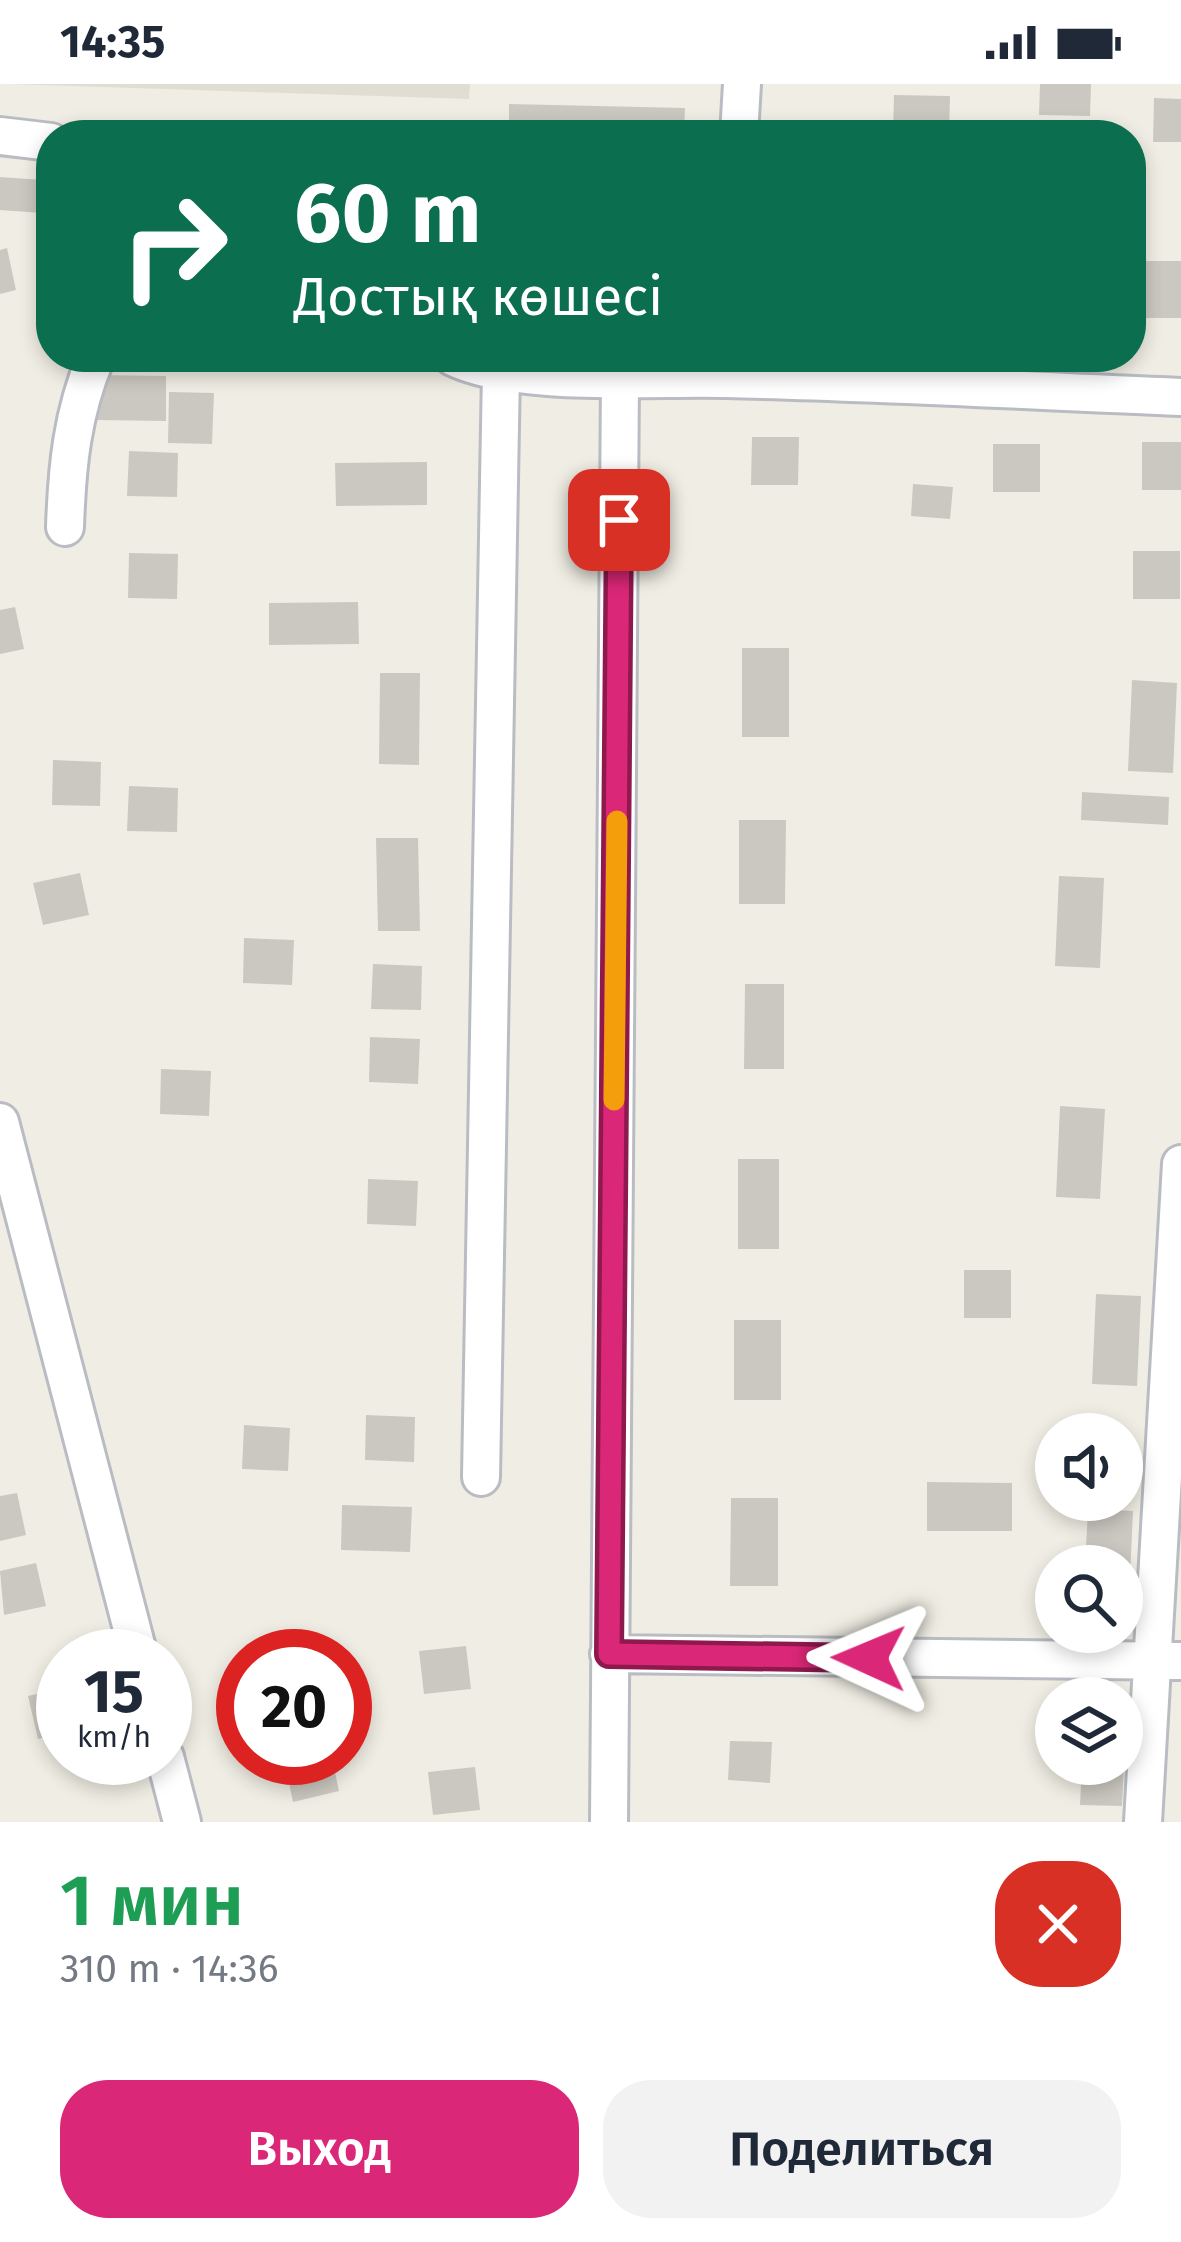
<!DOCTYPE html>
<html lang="ru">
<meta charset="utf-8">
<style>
body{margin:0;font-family:"Fira Sans",sans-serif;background:#f2f2f3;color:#1f2937;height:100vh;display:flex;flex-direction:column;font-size:45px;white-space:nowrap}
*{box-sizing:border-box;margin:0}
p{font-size:39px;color:#747a83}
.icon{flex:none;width:66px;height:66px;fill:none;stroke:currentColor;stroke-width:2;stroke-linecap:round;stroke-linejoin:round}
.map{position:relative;height:1738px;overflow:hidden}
.panel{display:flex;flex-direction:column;background:#fff;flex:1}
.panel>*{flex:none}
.guide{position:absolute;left:36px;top:36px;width:1110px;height:252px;border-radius:48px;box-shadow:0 6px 18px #0003;background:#0b6e4f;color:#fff;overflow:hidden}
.buttons{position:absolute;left:1035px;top:1329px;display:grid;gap:24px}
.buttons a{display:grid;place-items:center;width:108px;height:108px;border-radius:50%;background:#fff;box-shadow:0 6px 18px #0003;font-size:60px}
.speed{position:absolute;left:36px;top:1545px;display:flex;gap:24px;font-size:60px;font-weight:700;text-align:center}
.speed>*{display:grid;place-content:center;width:156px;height:156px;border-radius:50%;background:#fff;box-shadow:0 6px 18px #0003;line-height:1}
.speed small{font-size:30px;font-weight:400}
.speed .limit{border:18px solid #d22;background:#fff;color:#111}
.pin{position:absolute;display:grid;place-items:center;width:102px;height:102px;color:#fff;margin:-51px;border-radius:24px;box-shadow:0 6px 18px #0006}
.me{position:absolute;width:132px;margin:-66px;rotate:271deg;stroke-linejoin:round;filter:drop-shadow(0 0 9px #0008)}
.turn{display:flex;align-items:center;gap:42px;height:252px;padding:0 60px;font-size:54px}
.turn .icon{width:156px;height:156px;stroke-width:2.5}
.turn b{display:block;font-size:84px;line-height:102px}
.round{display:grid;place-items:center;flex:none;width:126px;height:126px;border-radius:48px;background:#f2f2f3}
.head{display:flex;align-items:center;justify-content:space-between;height:204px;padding:0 60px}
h1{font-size:72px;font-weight:600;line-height:90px;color:#1e9e55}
.action{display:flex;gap:24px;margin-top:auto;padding:24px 60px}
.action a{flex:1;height:138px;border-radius:48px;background:#db2777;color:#fff;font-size:48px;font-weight:600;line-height:138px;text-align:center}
.action a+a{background:#f2f2f3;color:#1f2937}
.status{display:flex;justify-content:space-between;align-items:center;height:84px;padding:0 60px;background:#fff;direction:ltr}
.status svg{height:33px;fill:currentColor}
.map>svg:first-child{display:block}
.education{fill:#e0ded3}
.building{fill:#cbc8c1}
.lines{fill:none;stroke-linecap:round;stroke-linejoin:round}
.minor-casing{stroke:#b9bcc2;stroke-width:42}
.minor{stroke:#fff;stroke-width:36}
.route-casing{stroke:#8e194d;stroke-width:30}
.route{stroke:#db2777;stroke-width:21}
.slow{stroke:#f59e0b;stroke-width:21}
</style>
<div class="status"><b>14:35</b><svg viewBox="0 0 49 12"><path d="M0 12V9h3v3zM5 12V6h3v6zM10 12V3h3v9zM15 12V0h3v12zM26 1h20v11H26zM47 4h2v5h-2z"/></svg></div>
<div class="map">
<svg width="1181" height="1738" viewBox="0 0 1181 1738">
<rect width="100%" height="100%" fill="#f0eee4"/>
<path class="education" d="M10 0H470L469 15Z"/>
<path class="building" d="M1040 0H1091L1090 32 1039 31Z
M894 11 950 12 949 51H893Z
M1154 14 1181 15V58H1153Z
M509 20 685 24 684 51 509 49Z
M0 93 44 96 42 129 0 126Z
M7 164 16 206 0 210V166Z
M1131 177H1181V234H1131Z
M95 291 166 292V337L94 336Z
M169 308 214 309 212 360 168 359Z
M752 353H799L798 401H751Z
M1142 358H1181V406H1142Z
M993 360H1040V408H993Z
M129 367 178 369 177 413 127 412Z
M427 378V421L336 422 335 379Z
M913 400 953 403 950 435 911 432Z
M1133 467H1180V515H1133Z
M129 469 178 470 177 515 128 514Z
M358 518 359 560 269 561V519Z
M15 523 24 565 0 570V526Z
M742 564H789V653H742Z
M380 589H420L419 681 379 680Z
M1132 596 1177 599 1173 689 1128 687Z
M53 676 101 678 100 722 52 721Z
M129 702 178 704 177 748 127 747Z
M1082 708 1169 713 1168 741 1081 736Z
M739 736H786L785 820H739Z
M376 754H418L420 847H378Z
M80 789 89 831 43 841 33 799Z
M1059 792 1104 794 1100 884 1055 882Z
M244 854 294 856 292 901 243 899Z
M373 880 422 882 421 926 371 925Z
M745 900H784V985H744Z
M370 953 420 955 418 1000 369 998Z
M161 985 211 987 209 1032 160 1030Z
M1060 1022 1105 1025 1100 1115 1056 1113Z
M738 1075H779V1165H738Z
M368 1095 418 1097 416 1142 367 1140Z
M964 1186H1011V1234H964Z
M1096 1210 1141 1212 1137 1302 1092 1300Z
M734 1236H781V1316H734Z
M366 1331 415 1333 414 1378 365 1376Z
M244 1341 290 1344 288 1387 242 1385Z
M927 1398 1012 1399V1447H927Z
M17 1409 26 1451 0 1457V1412Z
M731 1414H778V1502H730Z
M342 1421 412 1423 410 1468 341 1466Z
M1088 1425 1133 1427 1129 1518 1122 1517V1482H1085Z
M36 1479 46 1522 4 1531 0 1487Z
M466 1562 471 1605 424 1610 419 1567Z
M63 1604V1649L38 1655 28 1612Z
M730 1657 772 1658 770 1699 728 1696Z
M332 1674 339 1707 293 1718 284 1675Z
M1082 1680 1124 1682 1122 1722 1080 1721Z
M475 1683 480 1726 433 1731 428 1688Z"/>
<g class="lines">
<defs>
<path id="minor" d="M739 51 742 0
M0 52 51 58
M453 273C517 304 652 293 725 295 877 298 1029 307 1181 313
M65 443C67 383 72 329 96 273
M0 1038 139 1572
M481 1393 501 287
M609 1570 1181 1577
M165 1673 182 1738
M609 1738 620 295
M1143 1738 1181 1080"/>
</defs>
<use href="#minor" class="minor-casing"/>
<use href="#minor" class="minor"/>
</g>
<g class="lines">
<defs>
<path id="route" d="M619 436 609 1570 869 1574"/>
</defs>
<use href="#route" class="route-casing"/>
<use href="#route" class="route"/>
<path class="slow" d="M614 1016 617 737"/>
</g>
</svg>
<div class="buttons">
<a><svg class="icon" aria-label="sound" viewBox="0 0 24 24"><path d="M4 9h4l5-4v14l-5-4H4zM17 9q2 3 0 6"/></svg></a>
<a><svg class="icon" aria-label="search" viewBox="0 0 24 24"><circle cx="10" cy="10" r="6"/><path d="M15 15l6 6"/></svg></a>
<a><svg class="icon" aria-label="layers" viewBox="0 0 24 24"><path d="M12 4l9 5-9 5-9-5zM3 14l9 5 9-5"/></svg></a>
</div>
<div class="speed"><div>15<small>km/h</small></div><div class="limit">20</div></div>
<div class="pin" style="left:619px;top:436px;background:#d93025"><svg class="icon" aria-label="arrive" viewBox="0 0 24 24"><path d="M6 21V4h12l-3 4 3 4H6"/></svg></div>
<svg class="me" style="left:869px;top:1574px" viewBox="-20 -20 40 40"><path d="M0-17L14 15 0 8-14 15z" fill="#db2777" stroke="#fff" stroke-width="4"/></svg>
<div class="guide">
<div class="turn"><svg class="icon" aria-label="right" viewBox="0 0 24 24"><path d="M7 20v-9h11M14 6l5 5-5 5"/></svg><div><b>60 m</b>Достық көшесі</div></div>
</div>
</div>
<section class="panel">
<div class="head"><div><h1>1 мин</h1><p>310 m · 14:36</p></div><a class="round" style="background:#d93025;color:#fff"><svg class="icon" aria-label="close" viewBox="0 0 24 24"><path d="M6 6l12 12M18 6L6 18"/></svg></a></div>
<div class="action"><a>Выход</a><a>Поделиться</a></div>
</section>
